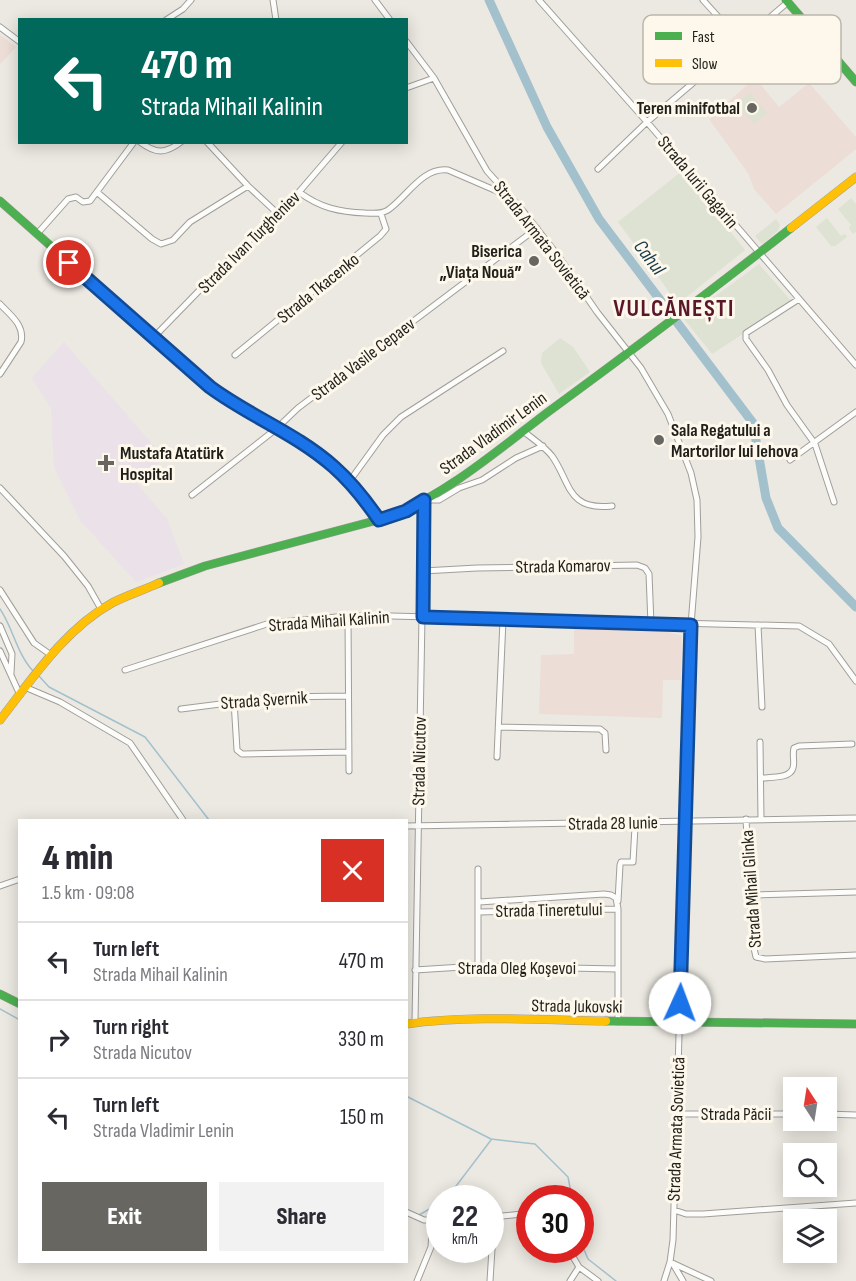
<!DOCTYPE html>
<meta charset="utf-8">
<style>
body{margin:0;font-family:"Sofia Sans Condensed",sans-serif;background:#f2f2f3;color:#2b2b33;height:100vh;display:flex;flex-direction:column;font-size:22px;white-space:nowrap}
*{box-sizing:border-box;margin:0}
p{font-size:20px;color:#7c7c81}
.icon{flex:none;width:33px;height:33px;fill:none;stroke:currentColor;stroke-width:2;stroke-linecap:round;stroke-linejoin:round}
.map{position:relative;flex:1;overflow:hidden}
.drawer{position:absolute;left:18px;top:819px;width:390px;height:444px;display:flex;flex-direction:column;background:#fff;border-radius:0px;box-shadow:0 3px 15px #0003}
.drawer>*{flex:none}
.banner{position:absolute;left:18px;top:18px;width:390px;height:126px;border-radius:0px;box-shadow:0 3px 15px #0003;background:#00695c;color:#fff;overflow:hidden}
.needle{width:39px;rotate:348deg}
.controls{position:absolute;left:783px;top:1077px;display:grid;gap:12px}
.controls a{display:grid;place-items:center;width:54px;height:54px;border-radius:0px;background:#fff;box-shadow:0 3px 15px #0003;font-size:30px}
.speed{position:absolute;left:426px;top:1185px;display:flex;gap:12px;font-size:30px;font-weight:700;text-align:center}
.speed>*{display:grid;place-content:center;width:78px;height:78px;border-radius:50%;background:#fff;box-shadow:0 3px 15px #0003;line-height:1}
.speed small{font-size:15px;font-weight:400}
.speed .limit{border:9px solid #d22;background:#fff;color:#111}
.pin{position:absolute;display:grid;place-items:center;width:51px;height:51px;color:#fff;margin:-26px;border:3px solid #fff;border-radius:50%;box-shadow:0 2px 6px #0007}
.me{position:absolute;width:66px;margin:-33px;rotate:2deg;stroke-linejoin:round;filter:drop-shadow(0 0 4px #0008)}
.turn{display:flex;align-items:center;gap:21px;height:126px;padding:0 24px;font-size:27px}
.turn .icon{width:78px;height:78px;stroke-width:2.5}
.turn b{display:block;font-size:42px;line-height:51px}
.round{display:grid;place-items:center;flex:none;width:63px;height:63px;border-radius:0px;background:#f2f2f3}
.head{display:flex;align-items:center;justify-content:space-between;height:102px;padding:0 24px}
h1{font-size:36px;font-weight:800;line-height:45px}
.button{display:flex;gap:12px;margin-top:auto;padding:12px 24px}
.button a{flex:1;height:69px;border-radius:0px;background:#676660;color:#fff;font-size:24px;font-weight:800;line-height:69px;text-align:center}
.button a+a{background:#f2f2f3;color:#2b2b33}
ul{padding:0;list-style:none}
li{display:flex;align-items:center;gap:18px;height:78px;padding:0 24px;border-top:2px solid #e1e1e2}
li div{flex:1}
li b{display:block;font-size:22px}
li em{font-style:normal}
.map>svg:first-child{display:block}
.education{fill:#ecddd6}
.medical{fill:#ebe1e9}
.green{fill:#dde2d2}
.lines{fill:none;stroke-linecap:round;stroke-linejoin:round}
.stream{stroke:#a3c0cd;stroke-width:1.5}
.river{stroke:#a3c0cd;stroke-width:9}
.street-casing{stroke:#a19e99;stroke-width:7}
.fast-casing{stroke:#a19e99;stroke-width:9}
.slow-casing{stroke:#a19e99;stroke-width:9}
.street{stroke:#fcfcfb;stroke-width:5}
.fast{stroke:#4caf50;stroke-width:8}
.slow{stroke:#ffc107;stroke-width:8}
.route-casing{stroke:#114b97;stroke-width:15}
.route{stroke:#1a73e8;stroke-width:10}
.poi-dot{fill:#676660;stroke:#fdf8eb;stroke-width:2}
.labels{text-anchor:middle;stroke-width:6;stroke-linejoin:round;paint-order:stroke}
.poi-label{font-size:18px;font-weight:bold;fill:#201f1a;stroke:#fdf8eb;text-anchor:end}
.street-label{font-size:18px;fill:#201f1a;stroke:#fdf8eb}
.water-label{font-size:20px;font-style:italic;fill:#133849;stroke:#fdf8eb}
.district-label{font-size:24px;font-weight:bold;letter-spacing:1.5px;fill:#5b172a;stroke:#fdf8eb}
.key{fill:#fdf8eb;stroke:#bbb7ac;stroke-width:1.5}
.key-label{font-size:16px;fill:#201f1a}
</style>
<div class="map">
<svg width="856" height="1281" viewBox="0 0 856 1281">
<rect width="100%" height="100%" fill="#ece9e2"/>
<path class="education" d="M0 35 16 47 0 64Z
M755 78 779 107 809 83 856 137V149L776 214 754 189 748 173 709 119Z
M574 627 665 631 682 636 681 680H663L662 718 539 714 541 655 574 654Z"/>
<path class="medical" d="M64 342 164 458 137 484 167 519 184 564 136 582 80 520 54 467 51 408 32 378Z"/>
<path class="green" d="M750 93 767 113 754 124 737 104Z
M682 171 745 250 678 304 618 222Z
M851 198 856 204V232L853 234 849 228 851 225 838 209Z
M827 218 841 236 845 234 847 237 835 246H831L816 227Z
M776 219 780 225 778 231 762 244 755 236Z
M759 264 792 302 712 354 684 319Z
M560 338 573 347 590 372 559 394 541 363 542 353Z"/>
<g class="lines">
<path class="stream" d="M0 609C13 628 17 654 33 671
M39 676 49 687 145 737 209 820
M0 1009 20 1020
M406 1096 491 1139 535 1144 568 1177 572 1198
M447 1198 491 1140
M419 1215 440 1203
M580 1240 588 1259 616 1281"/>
<path class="river" d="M489 0 547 127 599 219 753 423 766 498 778 528 856 607"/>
<defs>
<path id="street" d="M273 0 276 20
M375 0 390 20
M539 0 647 122 856 365
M703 0 741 42
M166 20 183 9 191 0
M0 27 20 42
M406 41 434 78 487 171 523 211 559 257 597 312 641 368 668 414 691 473 697 500 698 537 691 625 673 1240 670 1262 664 1281
M406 88 434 78
M140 142C156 154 165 154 181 142
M207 142 248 186 277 213
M598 169 647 122 788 2
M299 192C320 208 340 212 365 213 373 213 380 215 388 210 407 197 422 167 448 170L506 195
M98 193 152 239 161 244 173 240 190 222 248 186
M37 234 68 199 76 197 83 202 90 201 134 142
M799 299 746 333V339L768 370 787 405 815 444 834 502
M0 304C10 315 25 325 21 342L0 374
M153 338 227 262 299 192 342 142
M235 355 380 236 386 229 381 214
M523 431C533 439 544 446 552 456 571 483 567 511 612 506
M790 460 856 412
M349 482 383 435 401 417 503 351
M0 488 64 556 88 586 101 609
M192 495 276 429 298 408 537 228
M423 571 477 568 637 565 645 568 649 574 651 624
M0 590 34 643 51 655
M348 616 349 771
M758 625 762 707
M0 626 12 654 11 673
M0 651 20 695
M125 670 270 623 348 616H391L799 626 829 644 856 681
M27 688 60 702 130 743 183 820
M234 701 237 750 242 754 348 752
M181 709 276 697 347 696
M499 727 600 729 605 733 606 750
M760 742 761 819
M497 757 503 620
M761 778C770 777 790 779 793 768 795 762 792 755 794 748L799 746 852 744
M746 819 753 944 756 957 765 959 856 955
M406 826 856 818
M0 886 20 879
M751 895 856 892
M618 901 620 865 621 862H633L635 827
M479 902 604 894 611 895 616 898 618 909V1022
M479 912 618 909
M478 966V869
M415 970 478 966 618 969
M415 1022 424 500H439L459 488 482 480 516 458 543 446
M678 1114H794
M826 1114 856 1115
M674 1210 686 1214H703L856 1203
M406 1212 424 1220H440
M492 1217 522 1214 530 1216
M569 1250 579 1267 598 1281
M670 1262 711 1281
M673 1264 683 1281
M417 1281 431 1247 433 1221
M490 1281 494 1217
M570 1281 579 1267"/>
<path id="fast" d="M786 0 856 82
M0 201 210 387 296 439 331 465 353 487 379 520
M159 583 205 566 389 517C447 494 498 450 548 412 630 352 711 291 791 228
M0 994 20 1004
M606 1021 856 1024"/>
<path id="slow" d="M791 228 856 177
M0 720C32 679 65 629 112 603 127 595 144 590 159 583
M406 1024C472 1015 540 1020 606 1021"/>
</defs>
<use href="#street" class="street-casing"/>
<use href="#fast" class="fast-casing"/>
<use href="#slow" class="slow-casing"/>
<use href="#street" class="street"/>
<use href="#fast" class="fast"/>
<use href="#slow" class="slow"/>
</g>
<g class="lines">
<defs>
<path id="route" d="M69 263 210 387C249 416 297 434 334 467 351 482 366 501 379 520L406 511 424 500 423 617 691 625 680 1003"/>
</defs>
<use href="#route" class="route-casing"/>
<use href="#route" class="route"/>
</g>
<g class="poi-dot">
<circle cx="752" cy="108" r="6"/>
<circle cx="534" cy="261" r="6"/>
<circle cx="659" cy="440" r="6"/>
<path d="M103 454h6v6h6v6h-6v6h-6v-6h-6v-6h6z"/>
</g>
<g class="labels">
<g class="poi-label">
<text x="740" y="114">Teren minifotbal</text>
<text x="522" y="257">Biserica<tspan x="522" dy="21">„Viața Nouă”</tspan></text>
<text x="671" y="436" text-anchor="start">Sala Regatului a<tspan x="671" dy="21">Martorilor lui Iehova</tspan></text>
<text x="120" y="459" text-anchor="start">Mustafa Atatürk<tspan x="120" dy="21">Hospital</tspan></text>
</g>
<g class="street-label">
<text transform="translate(698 182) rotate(50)" y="6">Strada Iurii Gagarin</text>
<text transform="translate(542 240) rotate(52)" y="6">Strada Armata Sovietică</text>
<text transform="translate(249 242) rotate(-45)" y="6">Strada Ivan Turgheniev</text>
<text transform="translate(318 288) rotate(-39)" y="6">Strada Tkacenko</text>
<text transform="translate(363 359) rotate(-37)" y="6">Strada Vasile Cepaev</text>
<text transform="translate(493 433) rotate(-36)" y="6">Strada Vladimir Lenin</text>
<text transform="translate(563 566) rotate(-1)" y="6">Strada Komarov</text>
<text transform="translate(329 621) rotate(-4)" y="6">Strada Mihail Kalinin</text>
<text transform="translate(264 700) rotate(-4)" y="6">Strada Șvernik</text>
<text transform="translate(419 761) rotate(-89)" y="6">Strada Nicutov</text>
<text transform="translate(613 823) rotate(-1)" y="6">Strada 28 Iunie</text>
<text transform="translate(751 889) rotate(-94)" y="6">Strada Mihail Glinka</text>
<text transform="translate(549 910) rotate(-1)" y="6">Strada Tineretului</text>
<text x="517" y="974">Strada Oleg Koşevoi</text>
<text transform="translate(577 1006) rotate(1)" y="6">Strada Jukovski</text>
<text x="736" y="1120">Strada Păcii</text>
<text transform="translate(676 1129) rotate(-88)" y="6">Strada Armata Sovietică</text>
</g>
<g class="water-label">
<text transform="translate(650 257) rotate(53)" y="7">Cahul</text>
</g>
<g class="district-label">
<text x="674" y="316">VULCĂNEȘTI</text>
</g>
</g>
<rect x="643" y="15" width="198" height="69" rx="9" class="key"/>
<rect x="655" y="32" width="27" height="8" fill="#4caf50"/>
<rect x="655" y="59" width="27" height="8" fill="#ffc107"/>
<g class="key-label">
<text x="692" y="42">Fast</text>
<text x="692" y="69">Slow</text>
</g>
</svg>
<div class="controls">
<a><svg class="needle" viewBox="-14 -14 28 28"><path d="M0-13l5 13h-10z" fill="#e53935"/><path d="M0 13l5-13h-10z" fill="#7c7c81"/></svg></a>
<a><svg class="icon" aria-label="search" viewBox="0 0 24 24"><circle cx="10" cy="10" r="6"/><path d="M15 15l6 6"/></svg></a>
<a><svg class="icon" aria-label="layers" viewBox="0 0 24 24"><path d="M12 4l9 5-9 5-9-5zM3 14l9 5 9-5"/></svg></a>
</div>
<div class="speed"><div>22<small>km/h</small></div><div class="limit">30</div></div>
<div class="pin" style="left:69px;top:263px;background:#d93025"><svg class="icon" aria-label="arrive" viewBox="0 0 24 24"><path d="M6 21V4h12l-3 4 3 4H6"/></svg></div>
<svg class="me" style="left:680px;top:1003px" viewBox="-20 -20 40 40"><circle r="19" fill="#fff"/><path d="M0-13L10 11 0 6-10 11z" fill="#1a73e8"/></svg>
<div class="banner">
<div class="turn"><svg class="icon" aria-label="left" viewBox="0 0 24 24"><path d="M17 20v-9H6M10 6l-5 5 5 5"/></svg><div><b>470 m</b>Strada Mihail Kalinin</div></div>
</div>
<section class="drawer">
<div class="head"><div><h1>4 min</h1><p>1.5 km · 09:08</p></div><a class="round" style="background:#d93025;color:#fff"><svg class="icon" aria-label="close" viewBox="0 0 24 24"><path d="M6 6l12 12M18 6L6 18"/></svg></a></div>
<ul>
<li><svg class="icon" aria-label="left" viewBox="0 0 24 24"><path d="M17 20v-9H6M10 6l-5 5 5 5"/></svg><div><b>Turn left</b><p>Strada Mihail Kalinin</p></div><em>470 m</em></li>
<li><svg class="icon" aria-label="right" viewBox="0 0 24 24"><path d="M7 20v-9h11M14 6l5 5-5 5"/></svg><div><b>Turn right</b><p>Strada Nicutov</p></div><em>330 m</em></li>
<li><svg class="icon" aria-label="left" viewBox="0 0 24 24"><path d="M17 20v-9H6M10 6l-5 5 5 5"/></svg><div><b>Turn left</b><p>Strada Vladimir Lenin</p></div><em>150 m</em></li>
</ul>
<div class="button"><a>Exit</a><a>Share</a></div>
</section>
</div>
